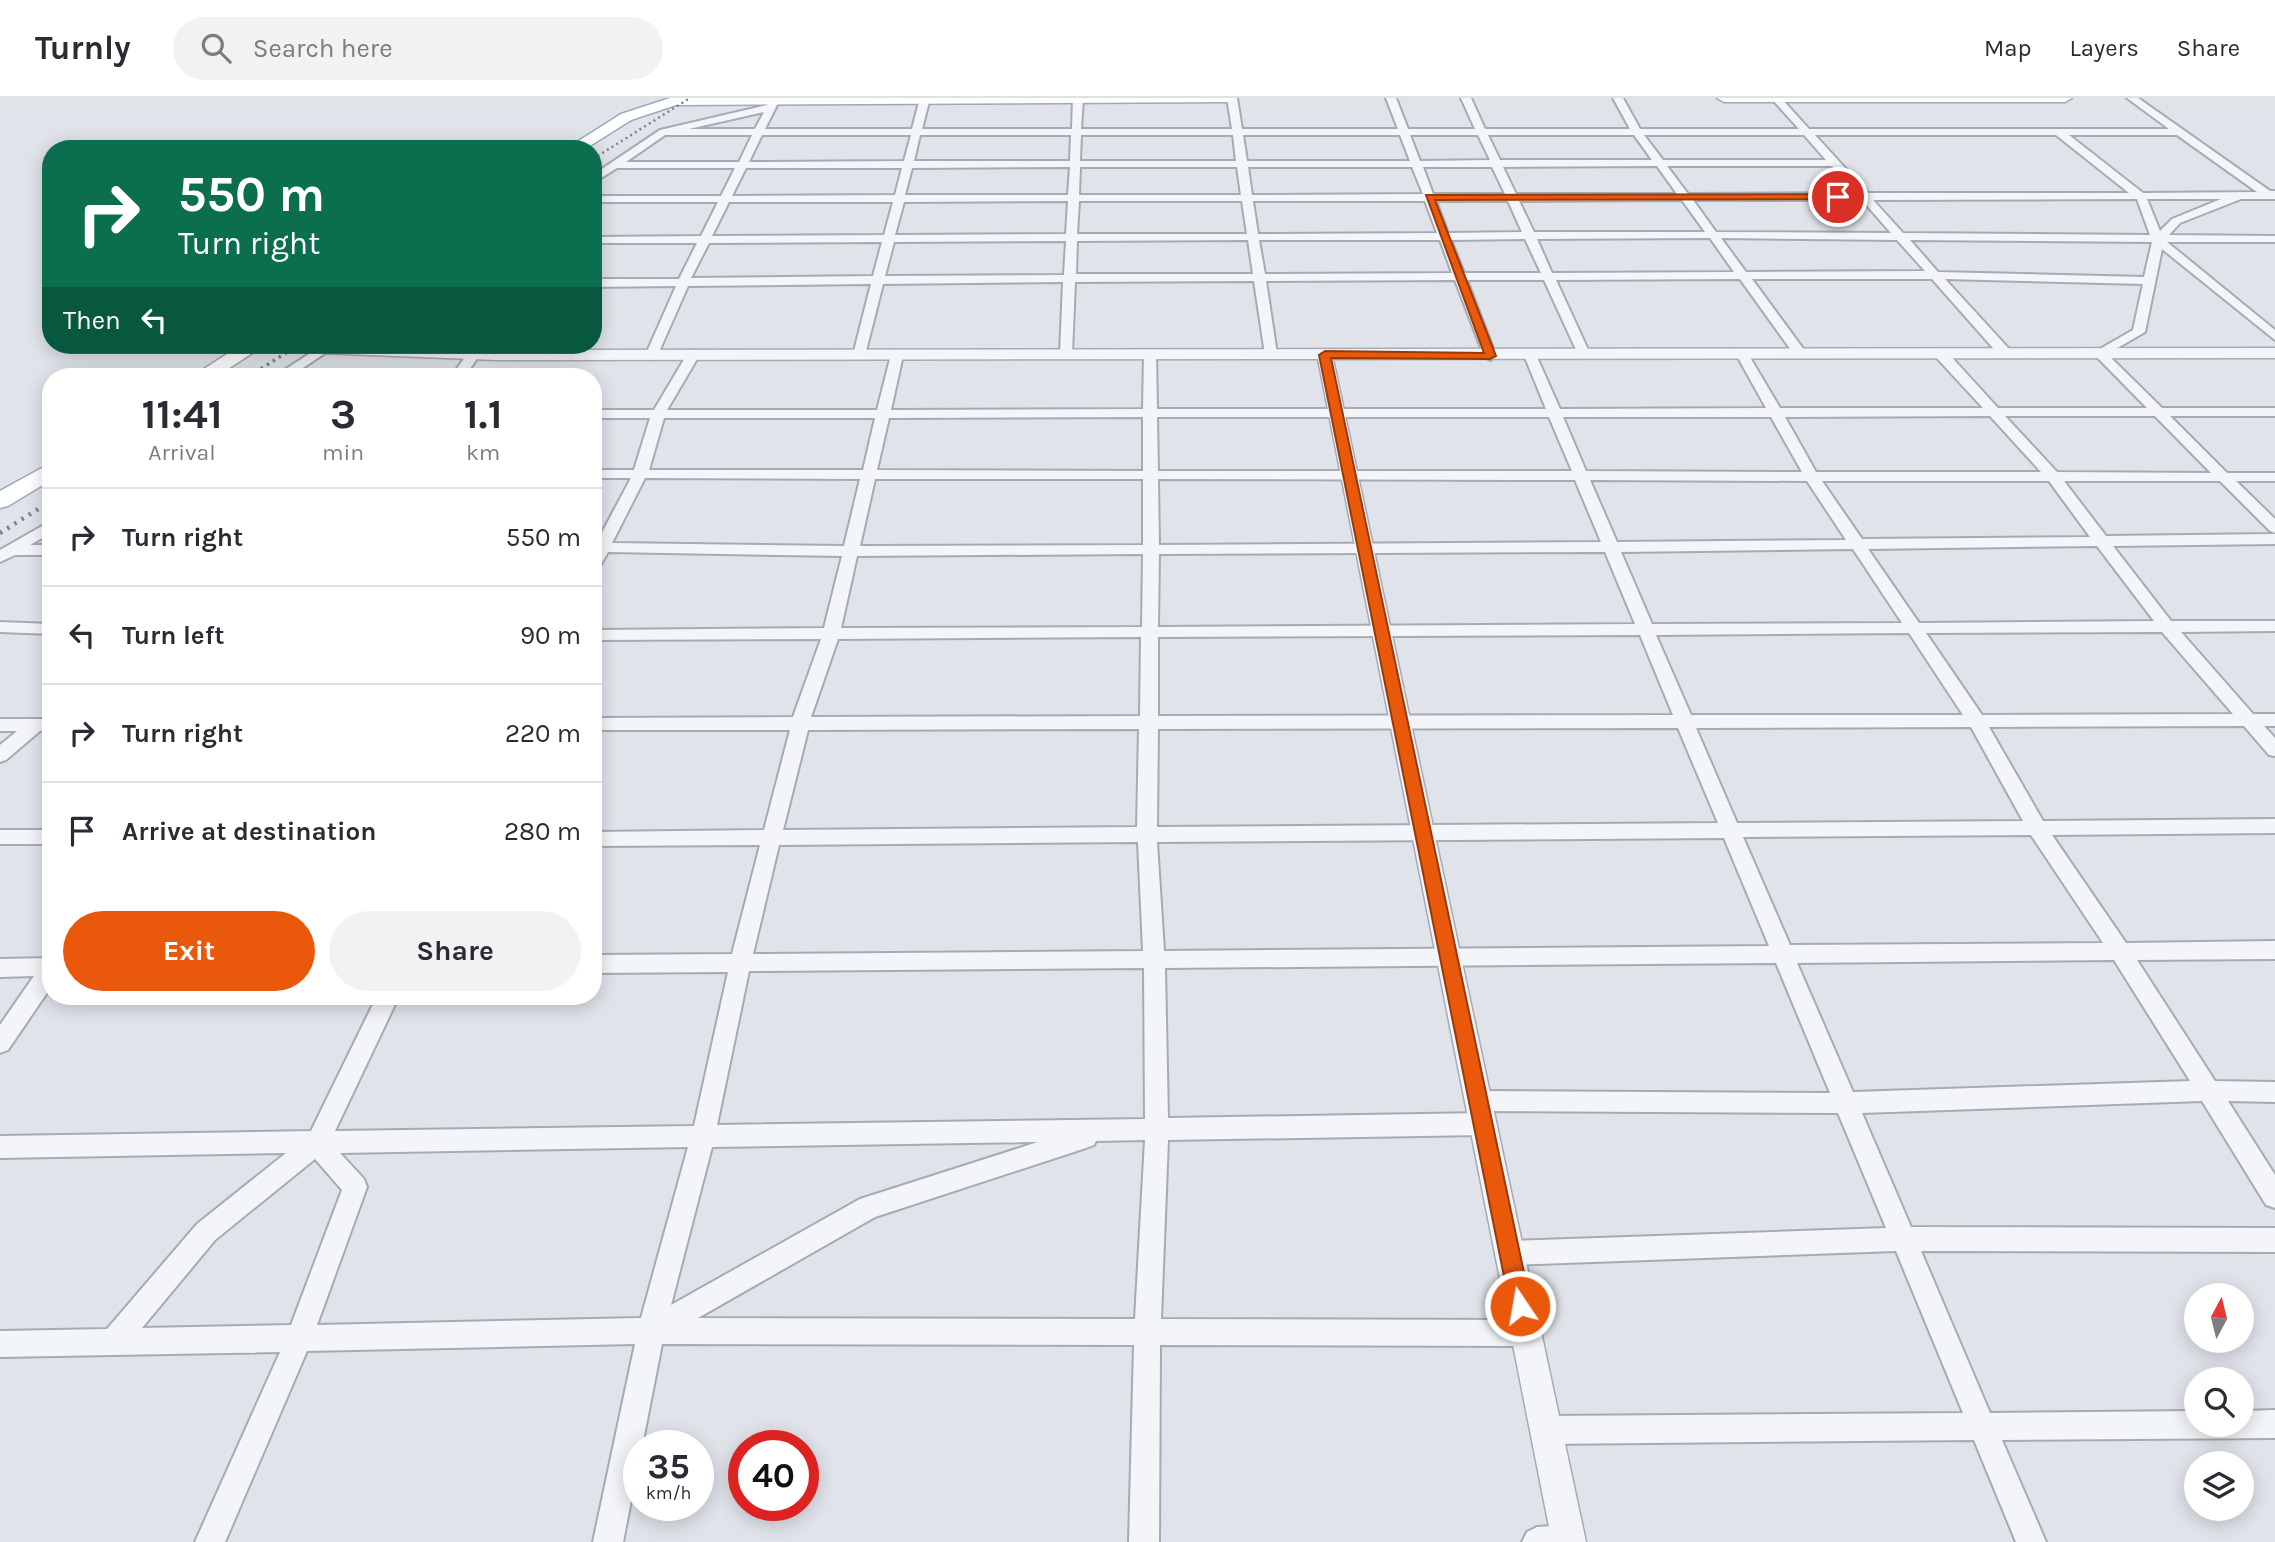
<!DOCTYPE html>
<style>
body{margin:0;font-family:Karla,sans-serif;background:#f2f2f3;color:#2b2b33;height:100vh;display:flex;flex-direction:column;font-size:26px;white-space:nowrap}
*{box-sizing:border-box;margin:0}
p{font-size:23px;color:#7c7c81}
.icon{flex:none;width:38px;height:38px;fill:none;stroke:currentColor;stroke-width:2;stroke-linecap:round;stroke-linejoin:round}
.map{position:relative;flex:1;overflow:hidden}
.sheet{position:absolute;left:42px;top:270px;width:560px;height:637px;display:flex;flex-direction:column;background:#fff;border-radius:28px;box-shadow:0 4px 18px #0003}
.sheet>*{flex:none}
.banner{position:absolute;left:42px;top:42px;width:560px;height:214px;border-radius:28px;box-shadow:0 4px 18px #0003;background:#0b6e4f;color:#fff;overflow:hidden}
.needle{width:46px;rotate:7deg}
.controls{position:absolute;left:2184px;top:1185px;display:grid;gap:14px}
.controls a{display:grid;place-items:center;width:70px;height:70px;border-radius:50%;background:#fff;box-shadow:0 4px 18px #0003;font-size:35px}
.speed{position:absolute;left:623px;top:1332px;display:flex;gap:14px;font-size:35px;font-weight:700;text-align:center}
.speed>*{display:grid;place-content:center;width:91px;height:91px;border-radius:50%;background:#fff;box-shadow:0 4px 18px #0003;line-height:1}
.speed small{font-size:18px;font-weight:400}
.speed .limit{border:10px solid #d22;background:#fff;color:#111}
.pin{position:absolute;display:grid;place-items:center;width:60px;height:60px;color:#fff;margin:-30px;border:4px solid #fff;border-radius:50%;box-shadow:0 2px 7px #0007}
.me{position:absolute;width:77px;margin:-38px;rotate:348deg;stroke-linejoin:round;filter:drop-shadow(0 0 5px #0008)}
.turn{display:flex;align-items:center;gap:24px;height:147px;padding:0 21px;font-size:32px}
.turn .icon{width:91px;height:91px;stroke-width:2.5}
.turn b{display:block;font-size:49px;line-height:60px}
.then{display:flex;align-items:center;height:66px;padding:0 21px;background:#0003;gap:14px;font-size:26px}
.eta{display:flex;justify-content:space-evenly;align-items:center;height:119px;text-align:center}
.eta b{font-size:42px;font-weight:700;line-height:49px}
.action{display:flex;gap:14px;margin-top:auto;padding:14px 21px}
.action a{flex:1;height:80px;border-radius:42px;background:#ea580c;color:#fff;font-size:28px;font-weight:700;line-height:80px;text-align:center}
.action a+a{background:#f2f2f3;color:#2b2b33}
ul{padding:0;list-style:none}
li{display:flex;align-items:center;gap:21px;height:98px;padding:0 21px;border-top:2px solid #e1e1e2}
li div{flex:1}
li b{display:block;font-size:26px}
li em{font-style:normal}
header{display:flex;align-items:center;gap:42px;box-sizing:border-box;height:98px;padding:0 35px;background:#fff;border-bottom:2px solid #e1e1e2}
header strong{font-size:33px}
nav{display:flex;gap:38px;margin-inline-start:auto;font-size:24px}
.search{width:490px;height:63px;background:#f2f2f3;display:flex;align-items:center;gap:18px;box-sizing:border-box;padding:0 24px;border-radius:38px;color:#7c7c81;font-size:26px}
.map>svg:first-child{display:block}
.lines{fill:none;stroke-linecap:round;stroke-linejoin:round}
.minor-casing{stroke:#a5abb5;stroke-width:4}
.tertiary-casing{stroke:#a5abb5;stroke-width:3}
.primary-casing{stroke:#9ea8b7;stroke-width:3}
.minor{fill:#f3f5f8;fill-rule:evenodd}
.tertiary{fill:#f3f5f8;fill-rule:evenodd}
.primary{fill:#fff;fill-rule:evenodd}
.rail-far2{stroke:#788395;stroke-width:2.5;stroke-dasharray:2 3.5;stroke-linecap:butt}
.rail-far1{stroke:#788395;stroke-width:3.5;stroke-dasharray:2.5 4.5;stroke-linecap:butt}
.rail{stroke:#788395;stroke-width:4.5;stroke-dasharray:2.5 6;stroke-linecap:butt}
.route{fill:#ea580c;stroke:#983908;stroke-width:2}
</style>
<header>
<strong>Turnly</strong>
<div class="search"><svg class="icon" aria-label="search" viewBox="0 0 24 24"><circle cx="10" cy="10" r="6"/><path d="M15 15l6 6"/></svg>Search here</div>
<nav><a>Map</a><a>Layers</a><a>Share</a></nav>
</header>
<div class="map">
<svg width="2275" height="1444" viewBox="0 0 2275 1444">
<rect width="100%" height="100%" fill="#e0e4ea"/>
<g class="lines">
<defs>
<path id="minor" d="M771 0 780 1 765 31H912L920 0H930L922 31H1072L1073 0H1083L1081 31H1232L1227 0H1237L1242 31H1398L1386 0H1396L1408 31H1475L1461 0H1471L1485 31H1630L1613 0H1623L1640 31H1799L1771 0H1781L1809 31H2169L2127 0H2138L2270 93H2275V101H2241L2180 125 2169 137 2275 138V144H2167L2275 232V242L2162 151 2145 234 2107 256 2162 310H2275V318H2170L2227 375H2275V383H2236L2275 421V435L2270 433 2220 383H2064L2106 438 2275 436V446L2113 448 2171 523H2275V533L2181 534 2253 616H2275V628H2264L2275 640V658L2269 657 2244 628 1989 629 2043 723 2275 721V735L2052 737 2126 845 2275 843V861L2137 862 2215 983 2275 984V1004L2228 1003 2275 1077V1110L2266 1107 2202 1003 1862 1015 1911 1129 2275 1130V1154L1921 1153 1990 1315 2196 1313V1326H2242V1313L2275 1312V1340L2002 1342 2046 1444H2016L1974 1342 1546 1346 1536 1342 1532 1332 1536 1322 1546 1318 1963 1315 1896 1153 1509 1167 1500 1164 1496 1155 1500 1146 1509 1143 1886 1130 1838 1015 1478 1013 1470 1010 1466 1003 1470 996 1478 993 1830 995 1776 865 1165 870 1168 1020 1483 1015 1491 1019 1495 1026 1491 1033 1483 1037 1168 1042 1161 1221 1526 1222 1535 1226 1539 1235 1535 1244 1526 1248 1160 1247 1159 1444H1129L1134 1247 662 1246 642 1348H639V1362L623 1444H593L635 1246 307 1253 225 1444H195L280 1254 0 1259V1233L107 1231 197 1126 286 1055 0 1060V1038L311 1033 377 898H399L335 1033 694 1028 728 874 593 875V857L732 856 760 747 593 748V734L764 732 790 632H593V620L793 619 821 541 593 542V532L824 530 842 458 608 454 599 470 593 472V444H597L631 380H593V372H634L650 320H593V312H654L689 253 694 252 700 256 667 312H877L891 257 897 253 903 257 891 312 1143 311 1144 256 1150 252 1156 256 1157 311H1546L1524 257 1530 253 1536 257 1560 311 1766 310 1736 256 1742 252 1748 256 1780 310H1983L1935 258 1934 255 1940 251 1945 252 1998 310H2147L2093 255 2133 232 2143 186 1945 181 2010 252 2011 255 2005 259 2000 258 1932 181H1752L1807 256 1801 260 1796 259 1740 181 1556 182 1590 256 1584 260 1578 256 1544 182H1467L1496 258 1490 262 1484 258 1455 182 1266 183 1277 256 1271 260 1265 256 1254 183 1075 184 1072 256 1066 260 1060 256 1063 184 883 186 865 257 859 261 853 257 871 186 688 188 658 256 652 260 647 259 646 256 676 188 593 189V181H679L697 145H593V139L701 138 718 104H593V98H721L735 70H617L593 85V77L660 32 767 7ZM764 14 755 31H689ZM665 37H752L739 64H626ZM762 37H911L904 63 749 64ZM920 37H1071L1070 63H914ZM1081 37H1233L1236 63H1080ZM1243 37H1400L1410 63H1247ZM1410 37H1478L1490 62 1420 63ZM1488 37H1634L1652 62H1500ZM1644 37H1804L1826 62H1663ZM1815 37H2056L2129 95H1868ZM2069 37H2177L2257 94 2143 95ZM1657 68 1677 96H1516L1503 69ZM1667 68H1832L1856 95 1688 96ZM1070 69 1068 97H905L912 70ZM1080 69H1237L1241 97H1079ZM1248 69H1412L1423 96 1252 97ZM1423 69H1492L1505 96H1433ZM746 70H902L895 97 732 98ZM2137 101 2150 137 1903 135 1873 102ZM2147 101H2221L2172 121 2160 133ZM1682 102 1705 134H1534L1519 103ZM1693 102H1862L1891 135 1716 134ZM1068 103 1066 136 895 137 904 104ZM1079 103H1242L1247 136H1077ZM1253 103H1425L1437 135 1258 136ZM1436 103H1508L1522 134 1448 135ZM729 104H893L884 137 712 138ZM1710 140 1734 174 1552 175 1537 141ZM1721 140 1897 142 1925 173 1746 174ZM1525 141 1541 175H1464L1451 142ZM1248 142 1253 176H1076L1077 143ZM1259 142H1440L1452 175 1265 176ZM1910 142 2152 144 2144 179 1938 174ZM1066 143 1064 177 885 178 894 144ZM882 144 873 178 691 180 709 145ZM1990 318 2041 374H1816L1785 319ZM2005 318H2155L2211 375 2057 374ZM1143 319V373L877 372 889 320ZM1157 319H1549L1572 373H1158ZM1563 319H1771L1802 374 1586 373ZM664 320H875L863 372H649ZM645 380 860 381 844 448 612 445ZM875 381H1143V447L860 448ZM1158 381 1575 382 1601 444 1159 447ZM1590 382 1807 383 1846 442 1617 444ZM1822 383H2049L2090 439 1862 441ZM2097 448 2154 523 1919 525 1868 451ZM1853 451 1902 525 1652 526 1621 454ZM1605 454 1635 526 1158 529 1159 456ZM1143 456 1142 529 841 530 857 458ZM2162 534 2233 616 1982 617 1926 535ZM1909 535 1963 617H1691L1656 537ZM1640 537 1673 617 1158 618V539ZM1141 539 1140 618 811 619 838 541ZM1971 629 2023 723 1737 725 1696 630ZM1678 630 1718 725 1157 729 1158 631ZM1139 631 1137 729 783 732 808 632ZM2031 737 2103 845 1790 847 1743 739ZM1724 740 1769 848 1164 853 1157 744ZM1138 744 1143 853 753 856 779 747ZM2114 862 2190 983 1853 994 1797 865ZM1144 870 1145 1021 717 1027 749 873ZM1145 1042 1135 1221 698 1220 875 1119 1086 1050 1094 1047 1096 1043ZM1038 1044 860 1101 671 1207 712 1049ZM688 1049 641 1220 317 1227 367 1089 364 1081 340 1055ZM315 1061 342 1092 291 1227 142 1230 215 1142Z
M323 247H337L291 278H275Z
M474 252 480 256 465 278H452L469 253Z
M51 423V435L30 447H51V457H15L0 464V452Z
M0 524 51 526V536L0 534Z
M0 621H51V633H40L6 662 0 664V647L17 633H0Z
M0 732H51V746H0Z
M51 860V889L8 952 0 955V927L34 878 0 879V861Z
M1568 1427 1578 1432 1582 1444H1522L1527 1434 1537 1429Z"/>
<path id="tertiary" d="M324 247 496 252 2275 250V260L1333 261 1586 1444H1552L1318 261 496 262 319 255 316 252Z"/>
<path id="primary" d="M670 0H1235L1228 4 676 7 631 22 585 51H566L621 16Z
M1717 0H2072L2065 4H1724Z
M241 247H265L217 278H193Z
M51 365V382L8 408 0 410V393Z"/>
</defs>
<use href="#minor" class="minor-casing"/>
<use href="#tertiary" class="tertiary-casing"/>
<use href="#primary" class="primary-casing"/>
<use href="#minor" class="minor"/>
<use href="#tertiary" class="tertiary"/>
<use href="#primary" class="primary"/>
<path class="rail-far2" d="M593 61 690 0"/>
<path class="rail-far1" d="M249 278 299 247"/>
<path class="rail" d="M0 435 51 403"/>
</g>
<path class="route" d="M1838 96 1842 99 1841 101 1435 102 1496 258 1490 261 1331 260 1531 1208 1528 1216 1520 1219 1513 1216 1510 1208 1319 257 1325 253 1484 255 1426 97Z"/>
</svg>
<div class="controls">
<a><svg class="needle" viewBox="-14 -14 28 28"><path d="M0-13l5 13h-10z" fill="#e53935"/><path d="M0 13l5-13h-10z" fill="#7c7c81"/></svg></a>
<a><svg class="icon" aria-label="search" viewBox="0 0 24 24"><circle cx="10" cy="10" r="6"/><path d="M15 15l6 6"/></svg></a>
<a><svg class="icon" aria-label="layers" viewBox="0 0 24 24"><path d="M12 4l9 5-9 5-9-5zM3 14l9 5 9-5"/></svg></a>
</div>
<div class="speed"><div>35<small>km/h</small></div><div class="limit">40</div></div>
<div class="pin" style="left:1838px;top:99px;background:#d93025"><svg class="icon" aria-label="arrive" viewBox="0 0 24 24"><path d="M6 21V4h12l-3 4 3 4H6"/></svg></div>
<svg class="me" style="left:1520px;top:1208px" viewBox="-20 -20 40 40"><circle r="17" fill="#ea580c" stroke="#fff" stroke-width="3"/><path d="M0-11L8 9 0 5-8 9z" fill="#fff"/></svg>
<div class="banner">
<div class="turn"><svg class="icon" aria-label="right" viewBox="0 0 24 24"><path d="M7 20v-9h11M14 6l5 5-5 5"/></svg><div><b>550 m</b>Turn right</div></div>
<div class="then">Then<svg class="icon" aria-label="left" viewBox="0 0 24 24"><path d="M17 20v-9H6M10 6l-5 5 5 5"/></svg></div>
</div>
<section class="sheet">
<div class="eta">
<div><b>11:41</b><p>Arrival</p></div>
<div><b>3</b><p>min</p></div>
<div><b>1.1</b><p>km</p></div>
</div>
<ul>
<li><svg class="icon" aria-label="right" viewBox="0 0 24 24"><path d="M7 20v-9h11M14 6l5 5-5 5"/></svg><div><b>Turn right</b></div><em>550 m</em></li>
<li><svg class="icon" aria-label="left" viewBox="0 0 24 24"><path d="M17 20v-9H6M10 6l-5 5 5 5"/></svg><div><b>Turn left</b></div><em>90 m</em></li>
<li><svg class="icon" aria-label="right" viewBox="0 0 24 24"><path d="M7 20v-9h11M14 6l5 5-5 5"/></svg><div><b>Turn right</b></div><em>220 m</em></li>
<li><svg class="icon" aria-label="arrive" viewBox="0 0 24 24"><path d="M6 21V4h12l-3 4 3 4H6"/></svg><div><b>Arrive at destination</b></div><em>280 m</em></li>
</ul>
<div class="action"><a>Exit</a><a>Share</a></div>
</section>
</div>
